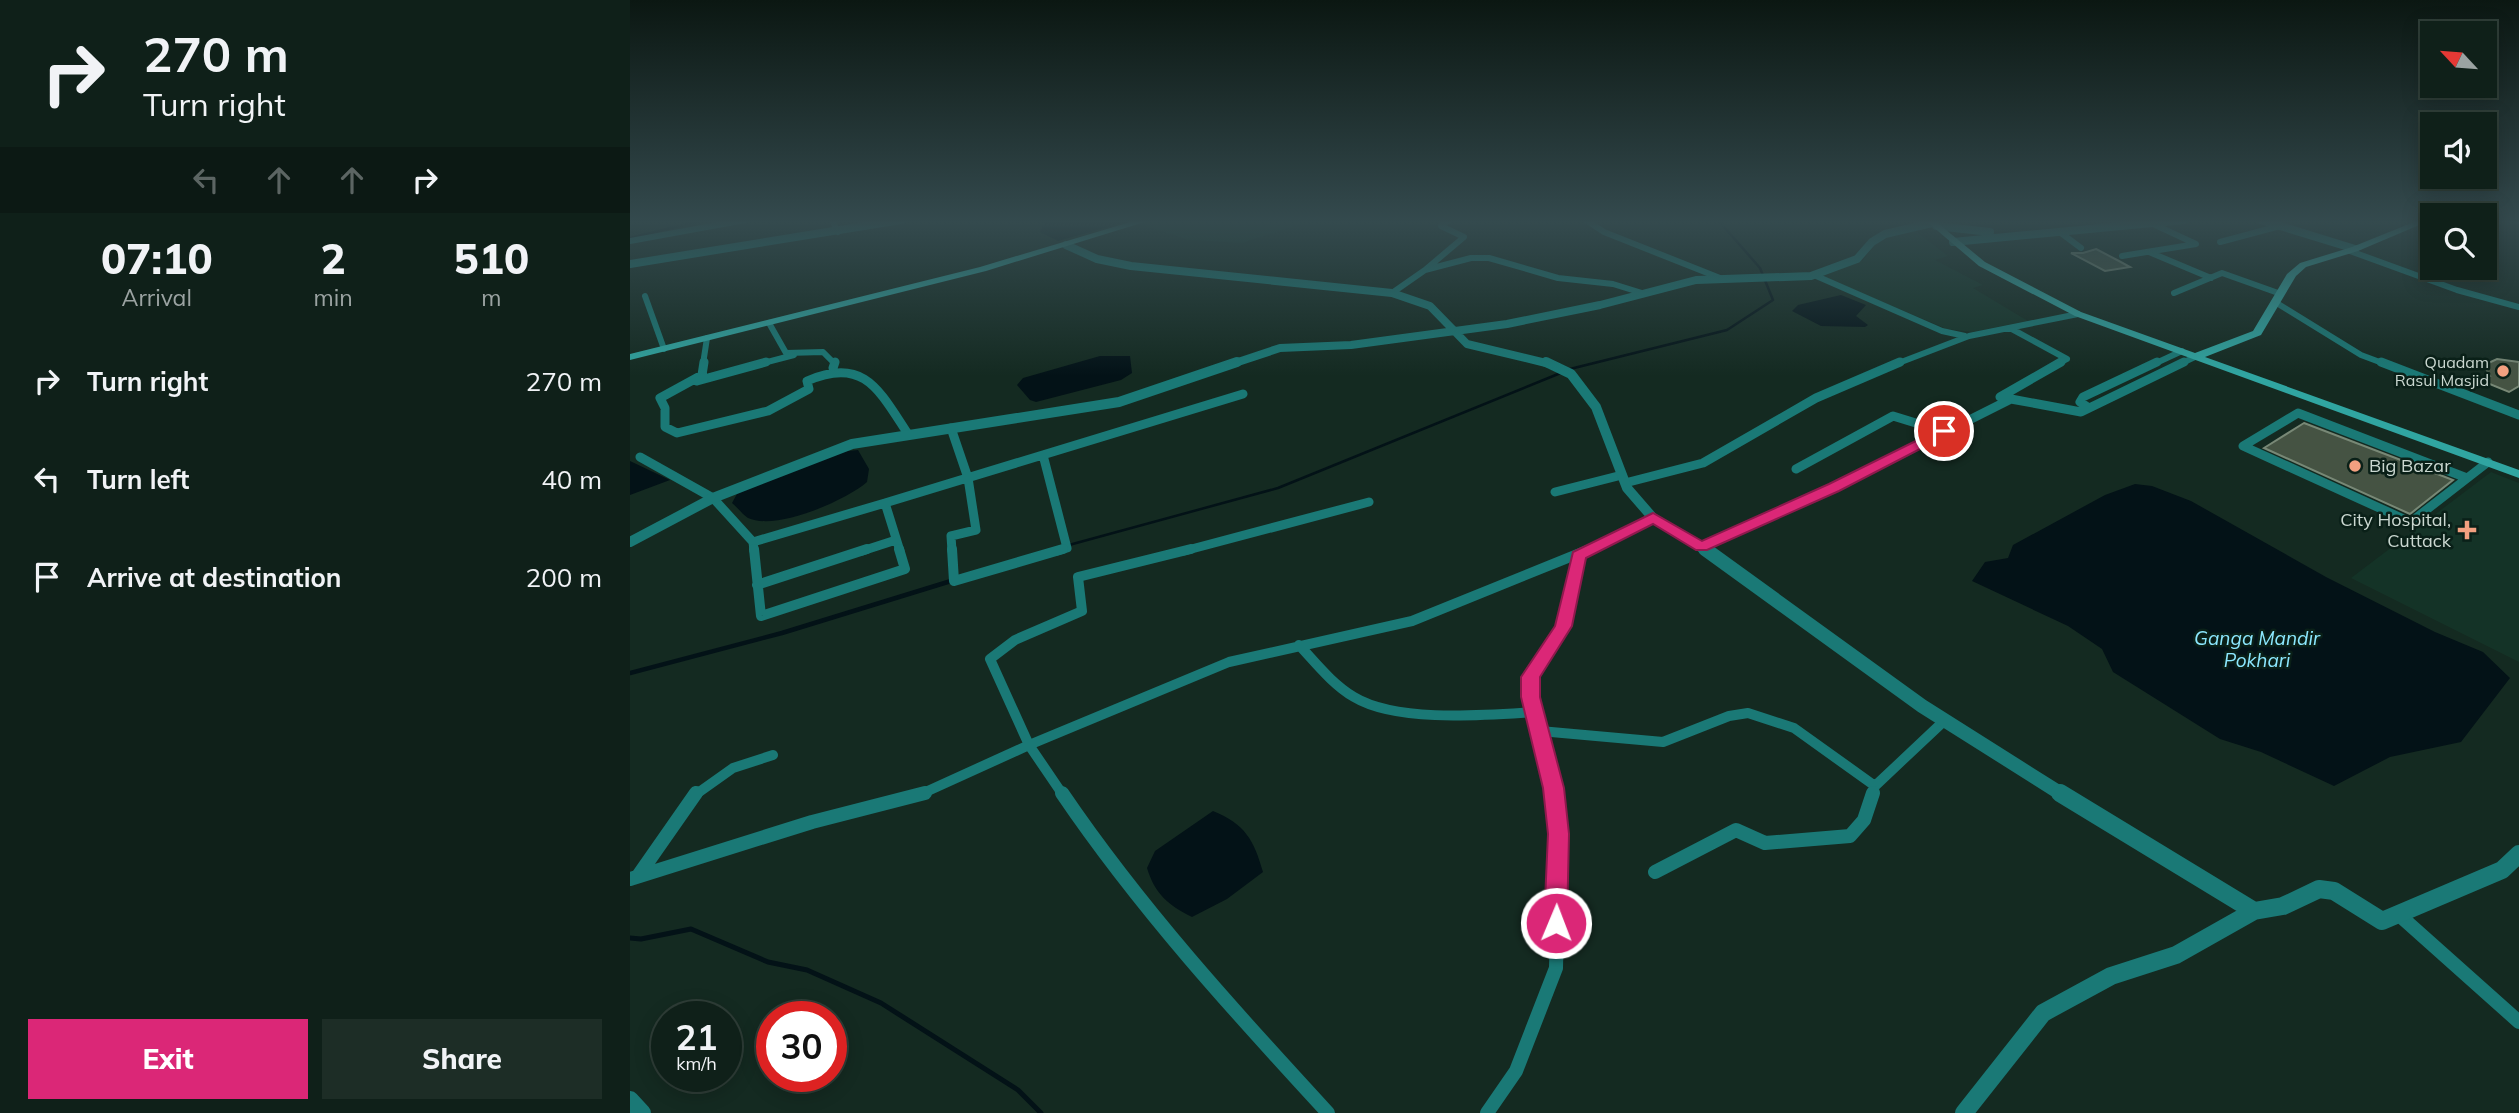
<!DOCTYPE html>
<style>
body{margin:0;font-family:Mulish,sans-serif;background:#1d2d26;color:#f1f3f6;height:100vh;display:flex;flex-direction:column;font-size:26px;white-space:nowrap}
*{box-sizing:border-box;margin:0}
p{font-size:23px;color:#9ba3a2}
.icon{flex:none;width:38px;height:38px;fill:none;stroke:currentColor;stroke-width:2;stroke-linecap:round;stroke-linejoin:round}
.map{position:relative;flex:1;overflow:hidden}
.sheet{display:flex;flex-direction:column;background:#0f2019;width:630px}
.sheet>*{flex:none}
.guide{background:#0f2019;color:#f1f3f6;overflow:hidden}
.needle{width:46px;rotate:296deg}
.tools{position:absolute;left:1790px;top:21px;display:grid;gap:14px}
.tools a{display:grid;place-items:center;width:77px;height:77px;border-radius:0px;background:#0f2019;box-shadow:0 4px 18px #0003,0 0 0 2px #2f3e38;font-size:35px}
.speed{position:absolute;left:21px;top:1001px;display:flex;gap:14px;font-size:35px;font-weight:700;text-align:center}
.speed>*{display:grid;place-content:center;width:91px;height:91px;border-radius:50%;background:#0f2019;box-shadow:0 4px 18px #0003,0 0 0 2px #2f3e38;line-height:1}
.speed small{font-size:18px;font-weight:400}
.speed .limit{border:10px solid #d22;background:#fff;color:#111}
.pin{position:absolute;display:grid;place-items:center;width:60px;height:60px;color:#fff;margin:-30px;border:4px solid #fff;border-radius:50%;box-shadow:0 2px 7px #0007}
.me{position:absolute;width:77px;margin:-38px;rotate:1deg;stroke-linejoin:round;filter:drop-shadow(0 0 5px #0008)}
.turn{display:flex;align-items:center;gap:24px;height:147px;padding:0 28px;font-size:32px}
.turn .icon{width:91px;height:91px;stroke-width:2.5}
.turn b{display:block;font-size:49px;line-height:60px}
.lanes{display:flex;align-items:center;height:66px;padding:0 28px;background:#0003;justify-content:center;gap:35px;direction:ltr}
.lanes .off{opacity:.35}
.eta{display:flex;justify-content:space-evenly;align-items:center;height:119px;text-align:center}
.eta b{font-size:42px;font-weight:800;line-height:49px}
.cta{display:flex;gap:14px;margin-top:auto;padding:14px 28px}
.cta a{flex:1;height:80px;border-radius:0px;background:#db2777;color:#fff;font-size:28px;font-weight:800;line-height:80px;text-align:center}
.cta a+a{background:#1d2d26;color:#f1f3f6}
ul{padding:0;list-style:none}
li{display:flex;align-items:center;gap:21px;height:98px;padding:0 28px}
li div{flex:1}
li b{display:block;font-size:26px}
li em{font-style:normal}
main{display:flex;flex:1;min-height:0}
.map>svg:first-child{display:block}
.built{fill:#143327}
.water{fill:#031217}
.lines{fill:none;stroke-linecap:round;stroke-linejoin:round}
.stream-far2{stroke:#031217;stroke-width:2.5}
.stream-far1{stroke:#031217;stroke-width:4.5}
.stream{stroke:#031217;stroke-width:5}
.building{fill:#455343;stroke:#788876;stroke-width:2}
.minor-far3{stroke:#1a7976;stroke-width:6}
.minor-far2{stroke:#1a7976;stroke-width:9}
.minor-far1{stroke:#1a7976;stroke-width:10}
.minor{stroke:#1a7976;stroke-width:14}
.tertiary-far3{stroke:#1a7976;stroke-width:8}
.tertiary-far2{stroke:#1a7976;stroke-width:10}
.tertiary-far1{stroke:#1a7976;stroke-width:14}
.tertiary{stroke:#1a7976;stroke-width:18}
.secondary{fill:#30a5a1;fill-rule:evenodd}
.route{fill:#db2777;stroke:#8e194d;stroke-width:2}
.poi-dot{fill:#f2a080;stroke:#0a2018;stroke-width:2.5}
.labels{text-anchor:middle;stroke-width:5;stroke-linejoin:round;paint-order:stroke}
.far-poi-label{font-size:16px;fill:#cbd8d1;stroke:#0a2018;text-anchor:end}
.poi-label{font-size:18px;fill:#cbd8d1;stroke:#0a2018;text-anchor:start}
.water-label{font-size:19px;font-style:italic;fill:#8ce8ff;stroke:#0a2018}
</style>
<main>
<section class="sheet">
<div class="guide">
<div class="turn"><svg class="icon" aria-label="right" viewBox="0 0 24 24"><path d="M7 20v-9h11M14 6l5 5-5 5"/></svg><div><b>270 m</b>Turn right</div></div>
<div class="lanes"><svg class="icon off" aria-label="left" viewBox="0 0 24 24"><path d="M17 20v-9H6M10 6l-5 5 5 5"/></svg><svg class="icon off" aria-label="ahead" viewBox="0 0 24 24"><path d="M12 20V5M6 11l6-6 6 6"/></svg><svg class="icon off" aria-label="ahead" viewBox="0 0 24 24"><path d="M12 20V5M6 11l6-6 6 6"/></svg><svg class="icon" aria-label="right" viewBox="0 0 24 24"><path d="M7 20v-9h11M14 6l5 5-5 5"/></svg></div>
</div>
<div class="eta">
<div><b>07:10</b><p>Arrival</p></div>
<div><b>2</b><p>min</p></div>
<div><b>510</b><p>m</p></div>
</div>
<ul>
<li><svg class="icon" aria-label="right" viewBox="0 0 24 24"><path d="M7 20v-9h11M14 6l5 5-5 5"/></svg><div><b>Turn right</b></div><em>270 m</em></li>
<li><svg class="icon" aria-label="left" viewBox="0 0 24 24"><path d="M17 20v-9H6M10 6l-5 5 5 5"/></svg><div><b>Turn left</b></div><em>40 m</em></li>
<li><svg class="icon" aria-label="arrive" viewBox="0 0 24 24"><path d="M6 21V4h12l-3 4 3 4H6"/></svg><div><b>Arrive at destination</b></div><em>200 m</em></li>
</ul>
<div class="cta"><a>Exit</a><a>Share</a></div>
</section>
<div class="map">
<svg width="1889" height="1113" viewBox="0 0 1889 1113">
<rect width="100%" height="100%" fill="#142a21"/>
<path class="built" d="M521 220H683L612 243 559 240 509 224Z
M1282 228 1318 256 1305 260 1353 285 1343 288 1398 321 1342 332 1317 329 1190 276 1233 260 1248 241Z
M1861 472 1889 483V662L1721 578Z"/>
<path class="water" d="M416 220H503L428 241 410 232Z
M1211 295 1236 305 1226 316 1238 325 1235 327 1191 326 1162 311 1168 305Z
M470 356H500L502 373 491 380 406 402 400 400 387 385 393 378Z
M228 450 239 469 237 482C215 501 146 531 118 518 113 515 107 507 102 503L108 492 209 452Z
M0 461 40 480 0 495Z
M1505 484 1522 486 1561 501 1696 577 1805 632 1853 652 1880 678 1831 742 1760 757 1704 786 1631 752 1590 739 1483 672 1472 649 1438 626 1342 581 1355 562 1378 558 1383 545 1475 495Z
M583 811C615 824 624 840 633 872L597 899 562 917C538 905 525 894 517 868L525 851Z"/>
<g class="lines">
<path class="stream-far2" d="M0 238 73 220
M940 369 1097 330 1143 300 1130 268 1088 220
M439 545 648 488 933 372"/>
<path class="stream-far1" d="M0 673 152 633 321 581"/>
<path class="stream" d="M0 938 11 939 61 929 138 962 177 970 251 1003 388 1090 411 1113"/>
</g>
<path class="building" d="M1466 249 1489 261 1500 267 1475 271 1441 253H1453Z
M1867 359 1889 362V386L1879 392 1850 380 1860 376 1854 365Z
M1674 423 1810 475 1823 480 1780 514 1634 448Z"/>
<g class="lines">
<path class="minor-far3" d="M202 220 208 232
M819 220 811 226 834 237 795 270 841 258H859L928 278 983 284 1012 293
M956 220 974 232 1090 278
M1885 220 1889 221
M1431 233 1451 248
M0 241 115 220
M1590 242 1650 226
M1720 251 1827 290 1889 307
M1519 252 1581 278
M1492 256 1566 244 1523 224
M1184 275 1312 331 1335 336
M762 293 795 270
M1544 293 1592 273 1651 294
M15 296 34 349
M1645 302 1731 355 1755 364
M139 323 156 353 193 352 205 364
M1380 328 1437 359 1428 364
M73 364 77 338
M130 364 164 355
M1266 364 1339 336 1448 314
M1524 364 1552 351
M1550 364 1567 356"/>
<path class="minor-far2" d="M74 362 72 375 30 398 35 408V427L47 433 138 411 179 389 177 381C234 356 249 390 278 434
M1751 362 1889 415
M203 368 205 362
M67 381 136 362
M1370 397 1431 362
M1459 408 1450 402 1453 397 1527 362
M321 428 338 478 346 530 321 536 322 551
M413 455 437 548 427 551
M10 457 83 498 123 542
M1166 469 1263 416 1302 428 1322 421
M1837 478 1668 413 1613 446 1778 521H1782L1858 462
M995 483 1073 463 1186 398 1270 362
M925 492 992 475
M255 503 613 394
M123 542 124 551
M123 542 255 503 270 551
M1071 547 1204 488 1381 399 1451 412 1554 362
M232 551 266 540
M554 551 739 502
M956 551 1023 518"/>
<path class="minor-far1" d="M124 549 131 616 275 569 269 549
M322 549 324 581 433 549
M127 585 237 549
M669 645C686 663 702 684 724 697 767 723 856 715 905 712
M910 731 1033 742 1099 716 1118 713 1164 728 1245 786 1314 721
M65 795 103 768 143 755
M289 795 399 745 599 662 782 621 960 549
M433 795 399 745 360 659 385 640 452 611 448 577 561 549
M924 795 900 697V677L933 626 948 555
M1242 795 1245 786"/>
<path class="minor" d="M432 793C510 908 604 1011 698 1113
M1025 872 1106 830 1135 843 1220 836 1234 820 1243 793
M8 876 66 793
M0 879 182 822 295 793
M1768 914 1889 1022
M857 1113 886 1071 926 968 929 834 924 793"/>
<path class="tertiary-far3" d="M1631 220 1725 249
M1306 226 1360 232
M1323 242 1554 220
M436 245 467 259 501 266 762 293 800 306 837 344 920 364
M0 264 271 220
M602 364 650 348 721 345 877 324 970 305 1066 280 1181 276 1227 259 1242 242 1255 234 1302 223"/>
<path class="tertiary-far2" d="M916 362 941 374 966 407 997 488 1023 518 1077 551
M0 542 83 498 222 444 489 402 607 362"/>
<path class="tertiary-far1" d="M1075 549 1292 706 1433 795"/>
<path class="tertiary" d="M1430 793 1624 911
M0 1100 12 1113
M1334 1113 1413 1013 1481 976 1546 955 1624 911 1653 906 1689 889 1704 891 1752 921 1872 870 1889 854"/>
<path class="secondary" d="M507 220H521L356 271 0 360V354L350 267Z
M1295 220H1304L1355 262 1451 312 1565 353 1623 331 1657 274 1670 263 1722 247 1789 220H1801L1728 251 1676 267 1666 276 1631 335 1575 357 1889 470V478L1445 316 1349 266Z"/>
</g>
<linearGradient id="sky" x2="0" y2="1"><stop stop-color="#0b1712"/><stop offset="0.59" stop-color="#344a4e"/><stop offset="1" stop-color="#344a4e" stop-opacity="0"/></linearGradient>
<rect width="1889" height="376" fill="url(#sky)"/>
<path class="route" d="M1314 427 1321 431 1319 434 1209 491 1077 550H1066L1023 524 956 558 942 626 910 677V697L934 788 939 834 937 923 934 930 926 933 918 930 914 923 918 834 913 788 891 697V677L925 626 943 552 1023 513 1072 541 1199 484Z"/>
<g class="poi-dot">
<circle cx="1873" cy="371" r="7"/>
<circle cx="1725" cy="466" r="7"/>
<path d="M1833.5 519.5h7v7h7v7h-7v7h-7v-7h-7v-7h7z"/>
</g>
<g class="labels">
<g class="far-poi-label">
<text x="1859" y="368">Quadam<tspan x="1859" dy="18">Rasul Masjid</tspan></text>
</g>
<g class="poi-label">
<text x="1739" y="472">Big Bazar</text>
<text x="1821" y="526" text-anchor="end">City Hospital,<tspan x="1821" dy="21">Cuttack</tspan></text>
</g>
<g class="water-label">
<text x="1627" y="645">Ganga Mandir<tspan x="1627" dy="22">Pokhari</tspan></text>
</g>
</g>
</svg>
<div class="tools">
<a><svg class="needle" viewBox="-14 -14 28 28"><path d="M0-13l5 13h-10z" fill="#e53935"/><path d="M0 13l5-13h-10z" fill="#9ba3a2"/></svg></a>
<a><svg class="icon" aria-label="sound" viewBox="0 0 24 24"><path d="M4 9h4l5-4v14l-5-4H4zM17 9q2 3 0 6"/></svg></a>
<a><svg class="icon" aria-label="search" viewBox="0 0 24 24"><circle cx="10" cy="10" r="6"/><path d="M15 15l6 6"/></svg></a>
</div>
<div class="speed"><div>21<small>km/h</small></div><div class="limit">30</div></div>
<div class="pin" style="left:1314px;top:431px;background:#d93025"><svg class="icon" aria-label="arrive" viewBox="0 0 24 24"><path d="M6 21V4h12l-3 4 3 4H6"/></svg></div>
<svg class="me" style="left:926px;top:923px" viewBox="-20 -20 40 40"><circle r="17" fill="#db2777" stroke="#fff" stroke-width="3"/><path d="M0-11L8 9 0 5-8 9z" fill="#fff"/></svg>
</div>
</main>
